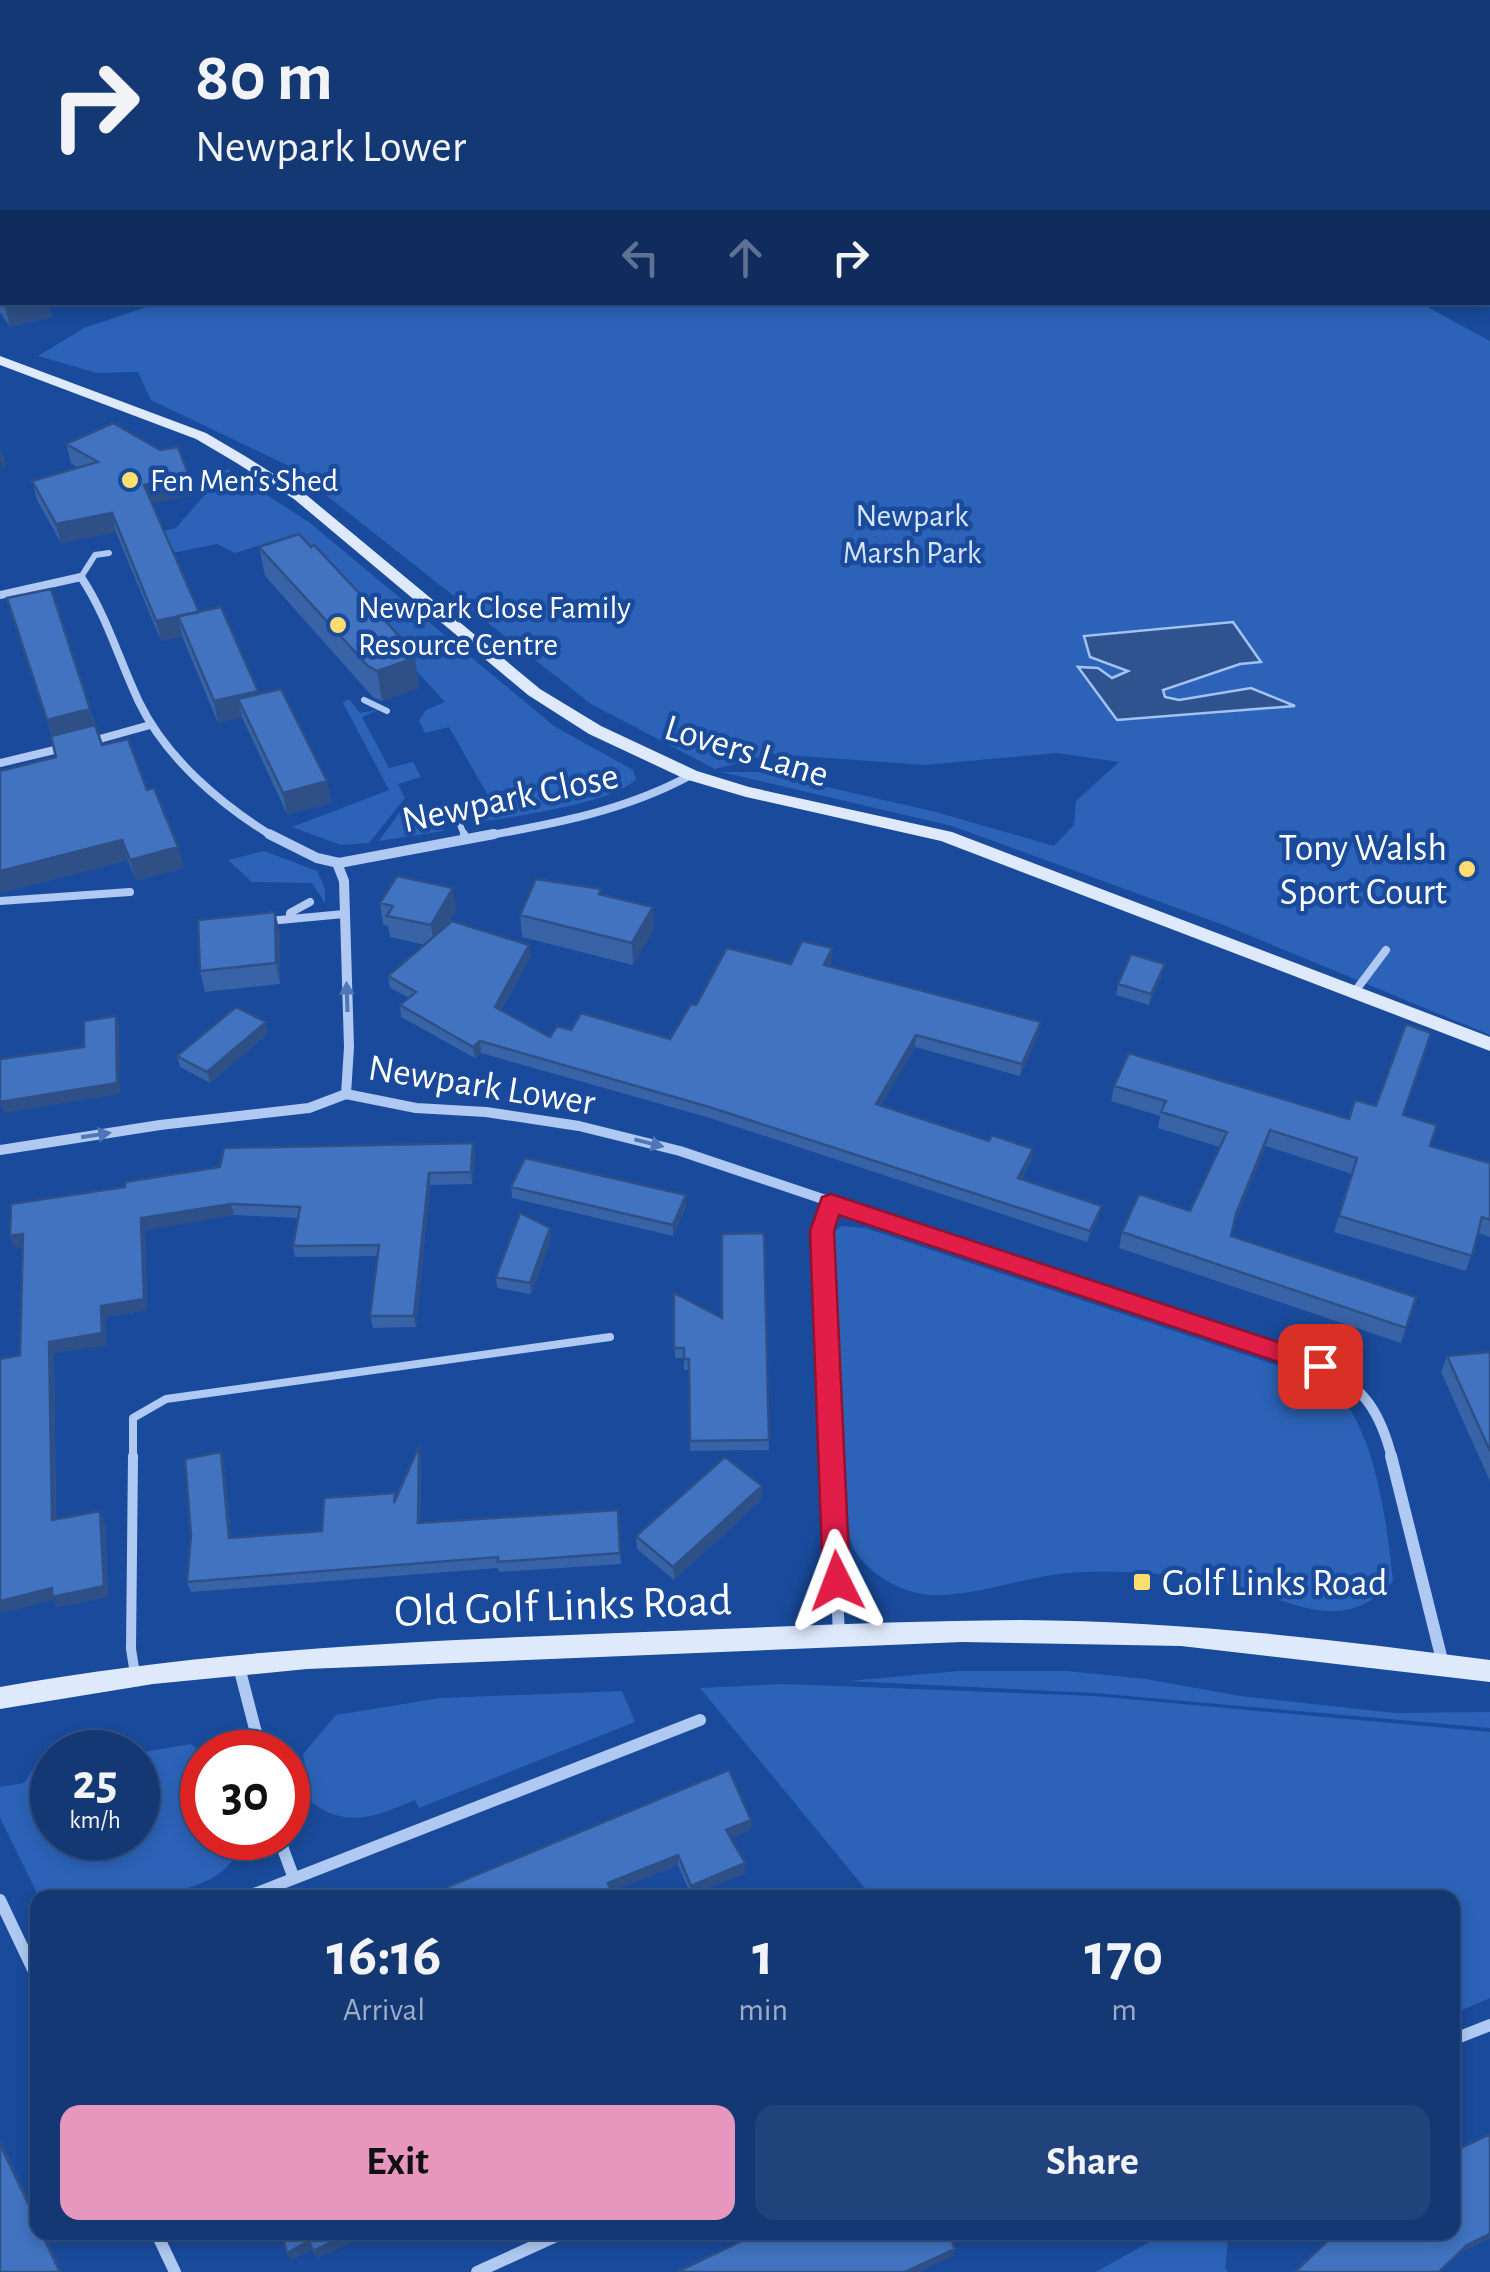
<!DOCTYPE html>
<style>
body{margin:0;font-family:"Alegreya Sans",sans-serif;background:#20437c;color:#f1f3f6;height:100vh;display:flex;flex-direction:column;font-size:38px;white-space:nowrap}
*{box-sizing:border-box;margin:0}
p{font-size:32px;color:#9dacc5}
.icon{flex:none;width:55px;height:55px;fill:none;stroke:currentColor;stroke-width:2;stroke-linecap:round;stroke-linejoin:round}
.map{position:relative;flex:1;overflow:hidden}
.sheet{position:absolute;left:30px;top:1890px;width:1430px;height:350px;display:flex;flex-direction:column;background:#133874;border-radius:20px;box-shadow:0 5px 15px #0003,0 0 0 2px #325286}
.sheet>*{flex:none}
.guide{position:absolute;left:0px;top:0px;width:1490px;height:305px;box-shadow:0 5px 15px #0003,0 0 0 2px #325286;background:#133874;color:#f1f3f6;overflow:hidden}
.speed{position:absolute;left:30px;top:1730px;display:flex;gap:20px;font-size:50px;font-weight:700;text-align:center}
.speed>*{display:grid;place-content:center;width:130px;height:130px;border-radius:50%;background:#133874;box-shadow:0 5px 15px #0003,0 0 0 2px #325286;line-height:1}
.speed small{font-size:25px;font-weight:400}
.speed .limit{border:15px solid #d22;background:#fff;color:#111}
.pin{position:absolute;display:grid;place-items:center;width:85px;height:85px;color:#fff;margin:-42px;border-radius:20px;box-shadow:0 5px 15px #0006}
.me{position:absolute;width:110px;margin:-55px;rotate:357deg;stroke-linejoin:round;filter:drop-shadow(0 0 8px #0008)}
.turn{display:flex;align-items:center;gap:35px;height:210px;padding:0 30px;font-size:45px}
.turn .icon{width:130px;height:130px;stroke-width:2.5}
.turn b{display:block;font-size:70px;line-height:85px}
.lanes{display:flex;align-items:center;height:95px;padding:0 30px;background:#0003;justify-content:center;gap:50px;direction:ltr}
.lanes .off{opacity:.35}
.eta{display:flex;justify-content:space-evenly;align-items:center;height:170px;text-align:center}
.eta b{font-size:60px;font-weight:600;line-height:70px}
.primary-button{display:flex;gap:20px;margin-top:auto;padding:20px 30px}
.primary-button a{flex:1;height:115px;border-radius:20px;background:#e797bd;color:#111;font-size:40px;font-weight:600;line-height:115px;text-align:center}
.primary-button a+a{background:#20437c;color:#f1f3f6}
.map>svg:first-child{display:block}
.green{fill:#2c63b8}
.water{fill:#2f538f;stroke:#a2c3f4;stroke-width:2.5}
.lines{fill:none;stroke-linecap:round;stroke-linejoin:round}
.lane-far3{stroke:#afc9f2;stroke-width:4}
.lane-far2{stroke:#afc9f2;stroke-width:6}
.lane-far1{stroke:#afc9f2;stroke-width:8}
.lane{stroke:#afc9f2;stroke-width:10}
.street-far2{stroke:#afc9f2;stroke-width:8}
.street-far1{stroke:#afc9f2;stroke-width:10}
.street{stroke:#afc9f2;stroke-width:12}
.secondary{fill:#dee9fc;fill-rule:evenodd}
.wall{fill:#3863a6}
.shaded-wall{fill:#2e5087}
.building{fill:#4173c1;stroke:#2e5087;stroke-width:2.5}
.oneway{fill:#4e76b9}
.route{fill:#e11d48;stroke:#92132f;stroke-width:2.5}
.poi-dot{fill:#ffde6f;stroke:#194a9b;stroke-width:4}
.labels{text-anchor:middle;stroke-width:9;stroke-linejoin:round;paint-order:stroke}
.far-poi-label{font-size:32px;fill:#fff;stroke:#194a9b;text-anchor:start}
.far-park-label{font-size:32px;fill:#d6e5fc;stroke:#194a9b}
.street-label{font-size:38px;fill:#fff;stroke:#194a9b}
.poi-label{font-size:38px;fill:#fff;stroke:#194a9b;text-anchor:end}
.near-street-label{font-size:45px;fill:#fff;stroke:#194a9b}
</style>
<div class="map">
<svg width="1490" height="2272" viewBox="0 0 1490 2272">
<rect width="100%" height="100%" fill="#194a9b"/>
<path class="green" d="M161 302 1420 303 1490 341V1035L1229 927 952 826 721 772H762L936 812 1054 846 1074 825 1076 801 1119 762 1057 753 925 765 772 754 715 769 591 704 289 466 151 400 138 372 97 373 38 356 84 328Z
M227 469 310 523 554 726 633 770 636 779C616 802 518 816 485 821L473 818 468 808 491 801 449 727 425 733 419 721 426 710 445 702 301 546 283 538 235 553 217 544 153 557 143 536 176 528Z
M349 699 360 713 381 709 362 717 389 768 413 762 421 777 398 784 405 798 369 843 341 845 292 827 389 790 343 703Z
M407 802 417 821 443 815 446 822 443 831 379 841Z
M264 851 317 871 325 889V903L312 883 252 882 228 860Z
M841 1226 865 1228 1330 1383C1376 1429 1386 1518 1393 1581 1336 1647 1270 1585 1203 1578 1164 1573 1096 1569 1059 1574 1022 1579 966 1597 931 1595 901 1593 871 1575 855 1551 836 1523 835 1283 833 1233Z
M958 1671H1067L1146 1679 1240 1696 1395 1713 1490 1712V1728L1095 1693 849 1681Z
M784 1684 1094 1696 1490 1732V1998L1453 2014 1452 1898 872 1897 700 1688Z
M622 1691 635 1722 419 1808 415 1800C376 1816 350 1829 312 1803L303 1754 336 1715 440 1698Z
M191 1744 202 1754V1838H244C226 1910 96 1898 39 1897L0 1818V1787L24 1783 32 1771 52 1767V1838H138V1753Z
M1150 2233H1229L1225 2268 1228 2272H1096L1153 2240Z"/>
<path class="water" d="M1233 622 1261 662 1240 664 1163 690 1165 697 1179 700 1251 688 1295 706 1117 720 1078 667 1098 668 1112 678 1128 671 1090 657 1084 636Z"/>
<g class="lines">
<path class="lane-far3" d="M528 0 534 2
M1153 0 1159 2"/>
<path class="lane-far2" d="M81 577 95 555 109 553
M364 700 387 711
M454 810 465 837"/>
<path class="lane-far1" d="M464 834 466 838
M0 901 130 892
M290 919V913L310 902
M269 921 344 914
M1356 990 1386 950
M133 1458V1418L166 1399 610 1337"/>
<path class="lane" d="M133 1456 131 1649 135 1674"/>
<path class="street-far2" d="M0 595 81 577C107 616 119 660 139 702 166 758 221 805 274 837
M89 742 150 725
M0 763 67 747
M480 837C553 824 625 811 691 775"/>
<path class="street-far1" d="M269 834 317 858 339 863 494 834
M337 863 344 881 349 1047 346 1094
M0 1150 160 1125 309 1108 346 1094 416 1108 486 1112 579 1126 680 1151 1322 1367C1365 1386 1381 1415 1392 1458
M831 1203 822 1231 832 1458"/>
<path class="street" d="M831 1456 839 1636
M1391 1456 1443 1664
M238 1663 261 1752
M279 1838 293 1876
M244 1898 700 1720
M0 1900 38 1980
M1452 2040 1490 2025
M156 2232 175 2272
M477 2272 565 2232"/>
<path class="secondary" d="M0 356 206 433 245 456 304 493 540 689 601 726 697 771 749 787 952 832 1490 1037V1051L941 841 746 797 685 779 589 734 528 695 294 499 235 462 196 439 0 365Z
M1020 1620C1178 1621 1333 1639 1490 1660V1682L1181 1646 962 1642 307 1669 153 1684 0 1709V1687C205 1650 410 1641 618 1633 752 1628 886 1621 1020 1620Z"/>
</g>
<path class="wall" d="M431 0H493V2H433Z
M646 0H1058V2H646Z
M0 130H2V302H48L52 317 10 327 0 312Z
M66 444 189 476 193 495 152 503 199 612 259 694 327 781 331 803 287 814 242 717 218 723 182 636 161 641 116 532 61 543 37 500 32 481 79 468 71 463Z
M259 547 402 639 403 646 415 658 419 688 382 701 373 697 265 576Z
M7 598 90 709 102 745 147 790 184 868 136 880 128 860 0 893V771L56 757 52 736Z
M602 895 653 907 654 929 633 965 522 937 520 915Z
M380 903 456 910 445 927 531 956 501 1010 550 1037 571 1030 670 1039 696 1005 791 964 832 960 829 966 1039 1033 1020 1076 915 1047 881 1105 989 1141 1033 1149 1031 1160 1022 1179 1099 1217 1087 1242 710 1118 481 1053 475 1058 401 1017 400 1005 409 998 390 988 388 976 425 945 390 937 388 926 383 925Z
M280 932V984L205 992 200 971Z
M1165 964 1162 975 1149 1005 1116 995 1118 984Z
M268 1033 210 1083 180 1067 177 1056Z
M1114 1086 1349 1119 1403 1115 1430 1146 1490 1163V1237L1478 1233 1466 1271 1334 1232 1352 1174 1266 1146 1233 1227 1231 1236 1416 1297 1401 1343 1119 1248 1122 1232 1190 1211 1220 1147 1158 1128 1160 1116 1111 1101Z
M473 1143 475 1155 472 1184 430 1185 416 1327 373 1328 370 1316 377 1256 295 1257 293 1246 298 1218 234 1215 145 1230 147 1310 105 1317 106 1345 54 1353 56 1519 105 1522 108 1597 57 1607 53 1600 0 1613V1359L20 1355 22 1246 14 1248Z
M511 1187 686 1195V1206L673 1236 512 1198Z
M550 1228 551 1239 531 1294 497 1288 496 1277Z
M764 1233 769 1450 690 1451V1370H684V1358H675L674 1293 722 1318Z
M1490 1352V1481L1441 1372 1447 1356Z
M419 1446 421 1457 420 1523 618 1510 621 1564 499 1572 498 1568 191 1592 187 1582 221 1452 224 1463 231 1538 322 1531 396 1498Z
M762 1486 761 1500 674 1580 637 1549 636 1536Z
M751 1830 730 1838 745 1873 691 1895 678 1865 612 1891 421 1898Z"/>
<path class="shaded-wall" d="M189 0H257V2H175Z
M464 0H493V2H450Z
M646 0H675V2H646Z
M686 0H735V2H686Z
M740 0H755V2H740Z
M765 0H792V2H764Z
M866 0H973V2H866Z
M1018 0H1058V2H1018Z
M0 23H2V49H0Z
M0 205H2V233L0 234Z
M4 302H48L52 317 10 327Z
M1 447 6 465 3 470 0 460Z
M189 476 193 495 148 504 144 485Z
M112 513 116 532 61 543 56 524Z
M178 617 182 636 161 641 156 621Z
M402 639 405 661 415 658 419 688 382 701 377 671 397 640Z
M258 691 263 713 238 699 242 717 218 723 214 701Z
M90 709 96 731 54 742 47 720Z
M327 781 331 803 287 814 283 793Z
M122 840 128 860 0 893V871Z
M178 847 184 868 136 880 130 860Z
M453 888 456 910 434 947 431 925Z
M653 907 654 929 633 965 632 943Z
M275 912 280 932V984L276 963Z
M529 945 531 956 496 1018 495 1007Z
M832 948V960L824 976V965Z
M1165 964 1162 975 1149 1005 1151 994Z
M116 1016 119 1027 120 1094 4 1113 0 1102 117 1083Z
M266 1022 268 1033 210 1083 207 1072Z
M1041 1022 1039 1033 1020 1076 1022 1064Z
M916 1035 915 1047 875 1115 876 1104Z
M480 1041 481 1053 475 1058 473 1047Z
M1270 1130 1266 1146 1232 1230 1236 1214Z
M473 1143 475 1155 472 1184 471 1172Z
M1033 1149 1031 1160 1017 1189 1018 1178Z
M429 1173 430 1185 416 1327 414 1316Z
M686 1195V1206L673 1236V1225Z
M231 1204 234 1215 145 1230 147 1310 105 1317 106 1345 54 1353 56 1531 52 1520 49 1342 101 1306 141 1218Z
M1102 1206 1099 1217 1087 1242 1090 1231Z
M550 1228 551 1239 531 1294 530 1283Z
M23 1234 27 1246 14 1248 10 1236Z
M419 1446 421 1457 420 1534 418 1523Z
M221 1452 224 1463 232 1548 229 1538Z
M762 1486 761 1500 674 1580 673 1567Z
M100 1511 105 1522 108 1597 57 1607 53 1600 0 1613V1601Z
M751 1820V1830L726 1840V1830Z
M678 1855V1865L609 1892 608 1883Z
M745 1863V1873L691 1895V1886Z
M0 2139 38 2219V2224L0 2144Z
M41 2232H44L62 2272H60Z
M354 2232H376L317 2258 313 2251Z
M1490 2234V2239L1461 2252 1439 2272 1467 2245Z
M309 2241 313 2249 291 2260 287 2253Z
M955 2249 953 2256 919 2272H905Z"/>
<path class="building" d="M0 0H27L30 2H2V23H0Z
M140 0H189L175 2H142Z
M798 0H868L870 2H800Z
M0 47 2 52V117L0 111Z
M0 130H2V205H0Z
M0 223 2 227V298L0 295Z
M113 423 160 450 178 447 189 476 144 485 199 612 156 621 112 513 56 524 32 481 98 462 66 444Z
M299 534 311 547 314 545 402 639 397 640 415 658 377 671 368 666 259 547Z
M51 589 90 709 47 720 7 598Z
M221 607 258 691 214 701 178 616Z
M281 689 327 781 283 793 238 699Z
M95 725 102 745 128 739 147 790 154 788 178 847 130 860 122 840 0 871V771L56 757 51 736Z
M397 876 453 888 431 925 387 916 393 906 380 903Z
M536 879 601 889 599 894 653 907 632 943 520 915Z
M275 912 276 963 200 971 198 920Z
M452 921 529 945 495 1007 550 1037 557 1026 571 1030 581 1013 670 1039 691 1004 696 1005 727 948 791 964 802 941 832 948 824 965 1041 1022 1022 1064 916 1035 876 1104 989 1141 992 1135 1033 1149 1018 1178 1102 1206 1090 1231 709 1107 480 1041 473 1047 400 1005 416 992 388 976Z
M1131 954 1165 964 1151 994 1118 984Z
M236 1007 266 1022 207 1072 177 1056Z
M116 1016 117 1083 0 1102V1059L84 1047V1021Z
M1406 1024 1431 1033 1403 1115 1437 1125 1430 1146 1490 1163V1220L1482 1217 1472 1256 1339 1216 1357 1158 1270 1130 1236 1214 1231 1236 1416 1297 1406 1328 1122 1232 1139 1194 1190 1211 1227 1132 1161 1112 1166 1101 1114 1086 1129 1053 1349 1119 1355 1100 1376 1106Z
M473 1143 471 1172 429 1173 414 1316H370L379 1245 293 1246 300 1207 231 1204 141 1218 144 1299 101 1306 102 1333 49 1342 52 1520 100 1511 104 1586 52 1597V1588L0 1601V1359L20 1355 23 1234 10 1236 11 1204 125 1187V1182L220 1167 224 1148Z
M525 1158 686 1195 673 1225 511 1187Z
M520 1213 550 1228 530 1283 496 1277Z
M764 1233 769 1440 690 1441 689 1359H684V1348H674V1293L722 1318V1234Z
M1490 1352V1451L1447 1356Z
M419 1446 418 1523 618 1510 620 1553 498 1562V1557L187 1582 191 1535 185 1459 221 1452 229 1538 322 1531 324 1498 395 1493 394 1503Z
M725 1457 762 1486 673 1567 636 1536Z
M729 1770 751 1820 726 1830 745 1863 691 1886 678 1855 608 1883 614 1898H421Z
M1490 2134V2234L1467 2245 1439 2272H1295L1337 2232H1452V2152Z
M0 2144 38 2224V2232H41L60 2272H0Z
M281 2232H354L313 2251 309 2241 287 2253Z
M760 2232H948L955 2249 905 2272H677Z"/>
<defs><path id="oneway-solid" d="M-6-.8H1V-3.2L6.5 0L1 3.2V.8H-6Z" transform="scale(2.5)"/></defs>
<g class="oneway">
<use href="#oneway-solid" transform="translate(347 997) rotate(-92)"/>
<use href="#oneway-solid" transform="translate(96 1135) rotate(-9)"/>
<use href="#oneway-solid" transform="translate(649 1143) rotate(14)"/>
</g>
<path class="route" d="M831 1194 1329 1359 1333 1366 1329 1373 1320 1376 839 1215 834 1231 850 1581 846 1589 837 1593 827 1589 823 1581 810 1231 822 1197Z"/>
<g class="poi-dot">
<circle cx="130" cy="480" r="10"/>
<circle cx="338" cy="625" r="10"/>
<circle cx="1467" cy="869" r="10"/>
<rect x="1132" y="1572" width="20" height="20" rx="5"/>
</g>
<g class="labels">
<g class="far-poi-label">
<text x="150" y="491">Fen Men's Shed</text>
<text x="358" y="618">Newpark Close Family<tspan x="358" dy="37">Resource Centre</tspan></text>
</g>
<g class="far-park-label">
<text x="912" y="526">Newpark<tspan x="912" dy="37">Marsh Park</tspan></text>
</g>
<g class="street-label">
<text transform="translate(747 750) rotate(17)" y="13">Lovers Lane</text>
<text transform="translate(510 797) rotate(-12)" y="13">Newpark Close</text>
<text transform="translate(482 1084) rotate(9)" y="13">Newpark Lower</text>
</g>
<g class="poi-label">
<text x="1447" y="860">Tony Walsh<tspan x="1447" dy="44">Sport Court</tspan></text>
<text x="1162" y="1595" text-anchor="start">Golf Links Road</text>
</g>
<g class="near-street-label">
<text transform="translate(563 1604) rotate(-2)" y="16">Old Golf Links Road</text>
</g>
</g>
</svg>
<div class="speed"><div>25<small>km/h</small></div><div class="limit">30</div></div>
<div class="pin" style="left:1320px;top:1366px;background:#d93025"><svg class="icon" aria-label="arrive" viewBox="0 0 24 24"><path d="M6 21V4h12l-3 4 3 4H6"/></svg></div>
<svg class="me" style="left:837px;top:1581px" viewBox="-20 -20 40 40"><path d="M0-17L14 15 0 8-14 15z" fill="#e11d48" stroke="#fff" stroke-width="4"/></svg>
<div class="guide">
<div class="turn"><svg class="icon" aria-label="right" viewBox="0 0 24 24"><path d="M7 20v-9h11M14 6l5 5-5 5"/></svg><div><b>80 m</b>Newpark Lower</div></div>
<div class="lanes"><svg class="icon off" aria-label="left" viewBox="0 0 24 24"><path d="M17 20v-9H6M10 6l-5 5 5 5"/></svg><svg class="icon off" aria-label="ahead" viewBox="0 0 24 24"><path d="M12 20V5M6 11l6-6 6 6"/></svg><svg class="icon" aria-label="right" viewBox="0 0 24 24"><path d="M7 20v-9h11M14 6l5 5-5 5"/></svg></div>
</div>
<section class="sheet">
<div class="eta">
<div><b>16:16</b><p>Arrival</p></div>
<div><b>1</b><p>min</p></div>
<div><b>170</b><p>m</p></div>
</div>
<div class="primary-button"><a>Exit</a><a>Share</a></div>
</section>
</div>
